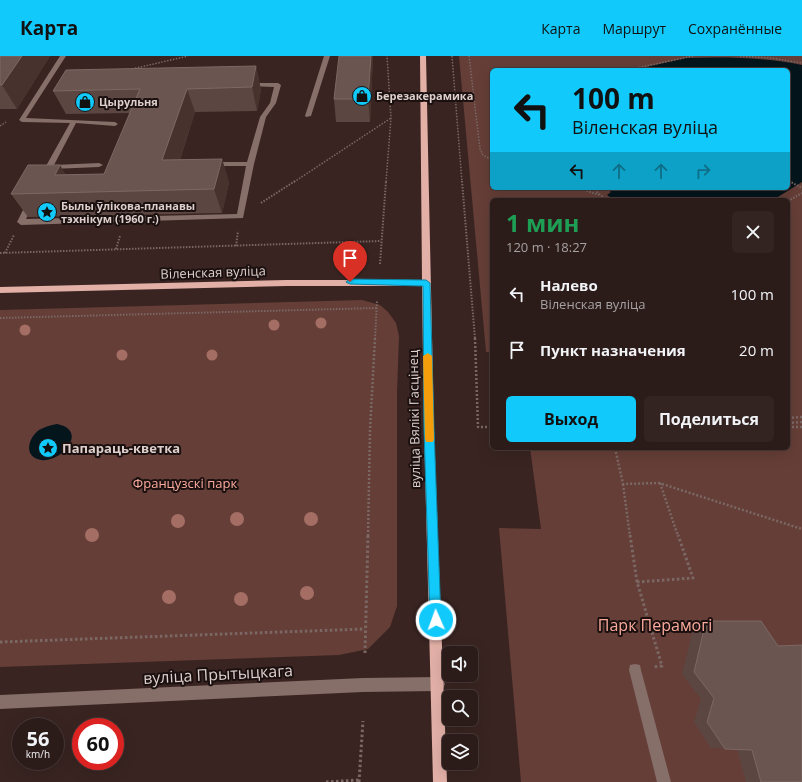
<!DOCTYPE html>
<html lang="ru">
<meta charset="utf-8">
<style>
body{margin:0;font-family:"Open Sans",sans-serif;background:#332422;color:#f1f3f6;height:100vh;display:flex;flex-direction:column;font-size:15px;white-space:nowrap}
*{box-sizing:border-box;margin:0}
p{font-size:13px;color:#a6a1a2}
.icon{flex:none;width:22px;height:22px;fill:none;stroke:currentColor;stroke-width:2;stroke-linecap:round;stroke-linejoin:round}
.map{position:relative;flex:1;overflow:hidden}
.details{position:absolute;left:490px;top:142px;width:300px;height:252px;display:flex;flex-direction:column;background:#2b1b19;border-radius:6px;box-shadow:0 4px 16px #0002,0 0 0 1px #473938}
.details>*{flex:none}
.banner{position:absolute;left:490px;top:12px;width:300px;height:122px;border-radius:6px;box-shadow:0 4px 16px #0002,0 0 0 1px #473938;background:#11cafb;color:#111;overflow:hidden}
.tools{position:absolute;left:442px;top:590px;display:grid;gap:8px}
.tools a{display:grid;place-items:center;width:36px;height:36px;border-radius:6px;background:#2b1b19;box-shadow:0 4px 16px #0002,0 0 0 1px #473938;font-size:20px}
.speed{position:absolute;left:12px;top:662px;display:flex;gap:8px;font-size:20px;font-weight:700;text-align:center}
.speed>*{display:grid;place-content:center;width:52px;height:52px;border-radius:50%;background:#2b1b19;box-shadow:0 4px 16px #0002,0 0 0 1px #473938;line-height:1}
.speed small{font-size:10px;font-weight:400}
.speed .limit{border:6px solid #d22;background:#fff;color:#111}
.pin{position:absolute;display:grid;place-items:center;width:34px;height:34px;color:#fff;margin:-41px -17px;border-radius:50% 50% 50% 0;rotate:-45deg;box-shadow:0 0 4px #0007}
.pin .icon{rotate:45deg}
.me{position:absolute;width:44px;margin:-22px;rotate:358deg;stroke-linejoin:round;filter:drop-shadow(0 0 3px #0008)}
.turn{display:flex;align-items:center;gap:14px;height:84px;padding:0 16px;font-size:18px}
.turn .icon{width:52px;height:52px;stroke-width:2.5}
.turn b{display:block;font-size:28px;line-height:34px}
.lanes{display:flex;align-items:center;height:38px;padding:0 16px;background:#0003;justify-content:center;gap:20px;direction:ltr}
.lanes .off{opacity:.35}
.round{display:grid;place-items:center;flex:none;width:42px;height:42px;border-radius:6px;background:#332422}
.overview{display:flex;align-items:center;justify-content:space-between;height:68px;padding:0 16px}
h1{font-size:24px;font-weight:700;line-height:30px;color:#1e9e55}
.action{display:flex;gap:8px;margin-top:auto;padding:8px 16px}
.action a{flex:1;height:46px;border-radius:6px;background:#11cafb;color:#111;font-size:16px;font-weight:700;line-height:46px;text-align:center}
.action a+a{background:#332422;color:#f1f3f6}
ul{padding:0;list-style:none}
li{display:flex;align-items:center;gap:12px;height:56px;padding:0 16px}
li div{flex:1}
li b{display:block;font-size:15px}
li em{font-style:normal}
header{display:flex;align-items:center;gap:24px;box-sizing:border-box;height:56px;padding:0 20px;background:#11cafb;color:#111}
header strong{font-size:19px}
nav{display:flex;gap:22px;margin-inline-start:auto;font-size:14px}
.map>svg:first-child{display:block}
.green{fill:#653e37;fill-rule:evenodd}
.water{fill:#04151c}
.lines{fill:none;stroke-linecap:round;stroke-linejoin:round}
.path-far3{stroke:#7b6865;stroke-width:1.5;stroke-dasharray:1.5 1.5;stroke-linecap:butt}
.path-far2{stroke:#7b6865;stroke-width:2;stroke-dasharray:1.5 1.5;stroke-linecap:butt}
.path-far1{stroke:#7b6865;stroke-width:2.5;stroke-dasharray:2 2;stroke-linecap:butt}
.path{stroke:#7b6865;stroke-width:3;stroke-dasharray:2.5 2.5;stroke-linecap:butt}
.minor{fill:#866e69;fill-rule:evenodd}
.major{fill:#e2b0a7;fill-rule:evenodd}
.tree{fill:#a46e65}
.wall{fill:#5c4641}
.shaded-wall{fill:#48322e}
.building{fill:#6a5550;stroke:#7c6864}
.route{fill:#11cafb;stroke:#0b83a3}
.slow{fill:#f59e0b}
.labels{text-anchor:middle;stroke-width:4;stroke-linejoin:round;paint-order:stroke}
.far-poi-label{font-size:11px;font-weight:bold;fill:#decfcc;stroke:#1a100f;text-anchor:start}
.street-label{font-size:13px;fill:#decfcc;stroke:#1a100f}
.poi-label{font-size:13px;font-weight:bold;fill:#decfcc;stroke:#1a100f;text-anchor:start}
.park-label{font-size:13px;fill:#fcaa9c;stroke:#1a100f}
.near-park-label{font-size:16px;fill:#fcaa9c;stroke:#1a100f}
.near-street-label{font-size:16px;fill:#decfcc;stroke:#1a100f}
</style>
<header>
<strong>Карта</strong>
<nav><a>Карта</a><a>Маршрут</a><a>Сохранённые</a></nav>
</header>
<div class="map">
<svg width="802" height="726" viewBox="0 0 802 726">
<rect width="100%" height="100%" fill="#392421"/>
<path class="green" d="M459 0H802V726H521L499 472 541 473 530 392H788V144H492V296H486ZM492 14H788V132H492Z
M362 244 380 249 388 256 396 267 399 280 397 337V550L390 571 368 593 339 599 0 611V254Z"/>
<path class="water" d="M686 2C725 1 764 1 802 9V126L773 144H614L607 139 611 136 606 132H788V14H633Z
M57 368C89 374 62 407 41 404 23 401 28 382 39 374 45 371 50 369 57 368Z"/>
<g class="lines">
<path class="path-far3" d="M452 0 462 126
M469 0 480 93 483 99 492 104
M740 0 771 2 802 7
M132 13 188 0
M627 14 693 0
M0 70 6 66
M788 124 791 126
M294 126 391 62
M386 126 391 62 387 0"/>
<path class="path-far2" d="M462 125 475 283
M789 125 802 132
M578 132 599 139
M592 132 607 144
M788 145 802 137
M261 147 295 125
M236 190 238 175
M116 193 120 180
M0 197 381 185
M5 197 14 179
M380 208 386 125
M0 262 377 252
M375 283 377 245"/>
<path class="path-far1" d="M475 282 478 371H492
M788 362 802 361
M788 367 802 366
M788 371H802
M615 392 623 428 659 427 802 473
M660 427 678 480
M623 428 630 480
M368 480 370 374 375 282"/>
<path class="path" d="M630 479 637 526 662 610 653 611
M637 526 693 522 678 479
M0 586 365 573
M365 597 368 479
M326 726 359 724
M359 726 363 665"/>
<path class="minor" d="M60 0H66L26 62 115 66 118 68 115 70 76 67 54 109 99 107 103 109 99 111 52 113 48 121H45L41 119 70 67 22 66 19 64Z
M324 0H330L311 60 306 61 305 60Z
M245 27H278L281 29 276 47 266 61 254 108 243 162 21 169 17 166 27 146 31 144 35 146 26 163 237 158 246 110H210L206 108 210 106H247L260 61 270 47 274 31 247 30 245 29Z
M635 608 640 609 641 614 671 726H657L629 614 630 609Z
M438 621 443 623 445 628 443 633 438 635 363 636 0 653V639L363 622Z"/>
<path class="major" d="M420 0H426L434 373 447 726H433L424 373 422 230H287L0 237V231L287 224H422Z"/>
</g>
<g class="tree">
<circle cx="321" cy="267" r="5.5"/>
<circle cx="274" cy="269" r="5.5"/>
<circle cx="25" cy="274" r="5.5"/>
<circle cx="122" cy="299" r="5.5"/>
<circle cx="212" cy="299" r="5.5"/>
<circle cx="237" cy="463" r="7"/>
<circle cx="311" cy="463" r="7"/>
<circle cx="178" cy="465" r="7"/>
<circle cx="92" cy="479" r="7"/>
<circle cx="307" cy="537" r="7"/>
<circle cx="169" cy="541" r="7"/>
<circle cx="241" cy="543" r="7"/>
</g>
<path class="wall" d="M0 0H50L17 53H0Z
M373 0 370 66H336L334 43Z
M256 10 261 34 257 55 195 56 180 104 222 103 229 127 222 157 28 161 11 138 66 119 104 118 130 57 66 58 53 35Z
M706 565 802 726H746L737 693 711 692 694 666 701 643 682 618 694 569Z"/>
<path class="shaded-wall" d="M22 0H50L17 53 2 29Z
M371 0H373L370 66 368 43Z
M256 10 261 34 257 55 252 31Z
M187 33 195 56 172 128 162 104Z
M222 103 229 127 222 157 214 133Z
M60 109 74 132 55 119Z"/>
<path class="building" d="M0 0H22L2 29H0Z
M339 0H371L368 43H334Z
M256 10 252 31 187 33 162 104 222 103 214 133 11 138 28 109H60L55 119 104 118 140 33 53 35 66 14Z
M706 565H761L778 590 802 589V726H761L752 694 725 693 707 666 714 642 694 616Z"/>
<path class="route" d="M350 223 426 224 430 227 434 373 441 564 439 568 436 570 432 568 430 564 424 373 423 230 350 228 346 226Z"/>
<path class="slow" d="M428 297 432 300 434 383 433 386H426L425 383 423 300Z"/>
<defs>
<symbol id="shop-disc" viewBox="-11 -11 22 22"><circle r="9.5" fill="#11cafb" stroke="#1a100f"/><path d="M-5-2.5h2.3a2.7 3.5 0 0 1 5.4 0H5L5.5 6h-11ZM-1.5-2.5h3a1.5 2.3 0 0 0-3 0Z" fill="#111"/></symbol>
<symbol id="sight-disc" viewBox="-11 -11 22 22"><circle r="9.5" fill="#11cafb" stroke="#1a100f"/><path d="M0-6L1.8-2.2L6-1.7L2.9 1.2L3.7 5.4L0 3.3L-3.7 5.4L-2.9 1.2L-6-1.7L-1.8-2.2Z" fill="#111"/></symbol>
</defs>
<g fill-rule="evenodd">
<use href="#shop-disc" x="351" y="29" width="22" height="22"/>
<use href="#shop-disc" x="74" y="35" width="22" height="22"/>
<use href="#sight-disc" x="36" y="145" width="22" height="22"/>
<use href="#sight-disc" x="37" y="381" width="22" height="22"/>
</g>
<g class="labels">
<g class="far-poi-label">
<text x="376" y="44">Березакерамика</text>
<text x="99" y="50">Цырульня</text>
<text x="61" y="154">Былы ўлікова-планавы<tspan x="61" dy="13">тэхнікум (1960 г.)</tspan></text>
</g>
<g class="street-label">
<text transform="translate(213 216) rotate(-2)" y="5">Віленская вуліца</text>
<text transform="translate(414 363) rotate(-91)" y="5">вуліца Вялікі Гасцінец</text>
</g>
<g class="poi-label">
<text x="62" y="397">Папараць-кветка</text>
</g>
<g class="park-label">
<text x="185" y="432">Французскі парк</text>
</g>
<g class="near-park-label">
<text x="655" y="575">Парк Перамогі</text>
</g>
<g class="near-street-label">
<text transform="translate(218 618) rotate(-3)" y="6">вуліца Прытыцкага</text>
</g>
</g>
</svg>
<div class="tools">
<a><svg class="icon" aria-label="sound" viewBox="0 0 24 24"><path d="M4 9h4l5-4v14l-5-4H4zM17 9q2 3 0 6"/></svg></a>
<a><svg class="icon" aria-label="search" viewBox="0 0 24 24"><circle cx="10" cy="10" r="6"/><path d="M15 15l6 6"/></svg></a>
<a><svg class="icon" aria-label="layers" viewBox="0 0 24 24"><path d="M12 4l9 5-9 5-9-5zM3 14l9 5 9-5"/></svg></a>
</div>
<div class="speed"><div>56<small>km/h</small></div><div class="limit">60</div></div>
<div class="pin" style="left:350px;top:226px;background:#d93025"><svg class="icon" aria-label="arrive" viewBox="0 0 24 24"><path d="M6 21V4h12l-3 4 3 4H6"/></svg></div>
<svg class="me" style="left:436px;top:564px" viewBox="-20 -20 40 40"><circle r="17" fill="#11cafb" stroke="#fff" stroke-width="3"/><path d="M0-11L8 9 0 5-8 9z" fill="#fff"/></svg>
<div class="banner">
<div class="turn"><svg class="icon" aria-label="left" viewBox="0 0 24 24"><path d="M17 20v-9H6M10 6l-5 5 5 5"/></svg><div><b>100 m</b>Віленская вуліца</div></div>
<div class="lanes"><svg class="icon" aria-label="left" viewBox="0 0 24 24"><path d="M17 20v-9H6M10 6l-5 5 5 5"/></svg><svg class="icon off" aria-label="ahead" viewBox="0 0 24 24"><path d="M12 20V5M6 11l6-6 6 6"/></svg><svg class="icon off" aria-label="ahead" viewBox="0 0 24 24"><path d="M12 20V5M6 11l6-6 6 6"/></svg><svg class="icon off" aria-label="right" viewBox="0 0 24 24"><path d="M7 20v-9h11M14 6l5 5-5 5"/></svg></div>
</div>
<section class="details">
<div class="overview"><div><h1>1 мин</h1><p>120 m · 18:27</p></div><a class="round"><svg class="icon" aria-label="close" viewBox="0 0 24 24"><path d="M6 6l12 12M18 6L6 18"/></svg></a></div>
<ul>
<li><svg class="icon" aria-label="left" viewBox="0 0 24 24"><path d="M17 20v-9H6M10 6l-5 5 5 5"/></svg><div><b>Налево</b><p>Віленская вуліца</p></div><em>100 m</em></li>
<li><svg class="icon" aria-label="arrive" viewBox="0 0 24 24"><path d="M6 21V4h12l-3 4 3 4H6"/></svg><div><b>Пункт назначения</b></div><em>20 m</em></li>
</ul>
<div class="action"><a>Выход</a><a>Поделиться</a></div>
</section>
</div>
